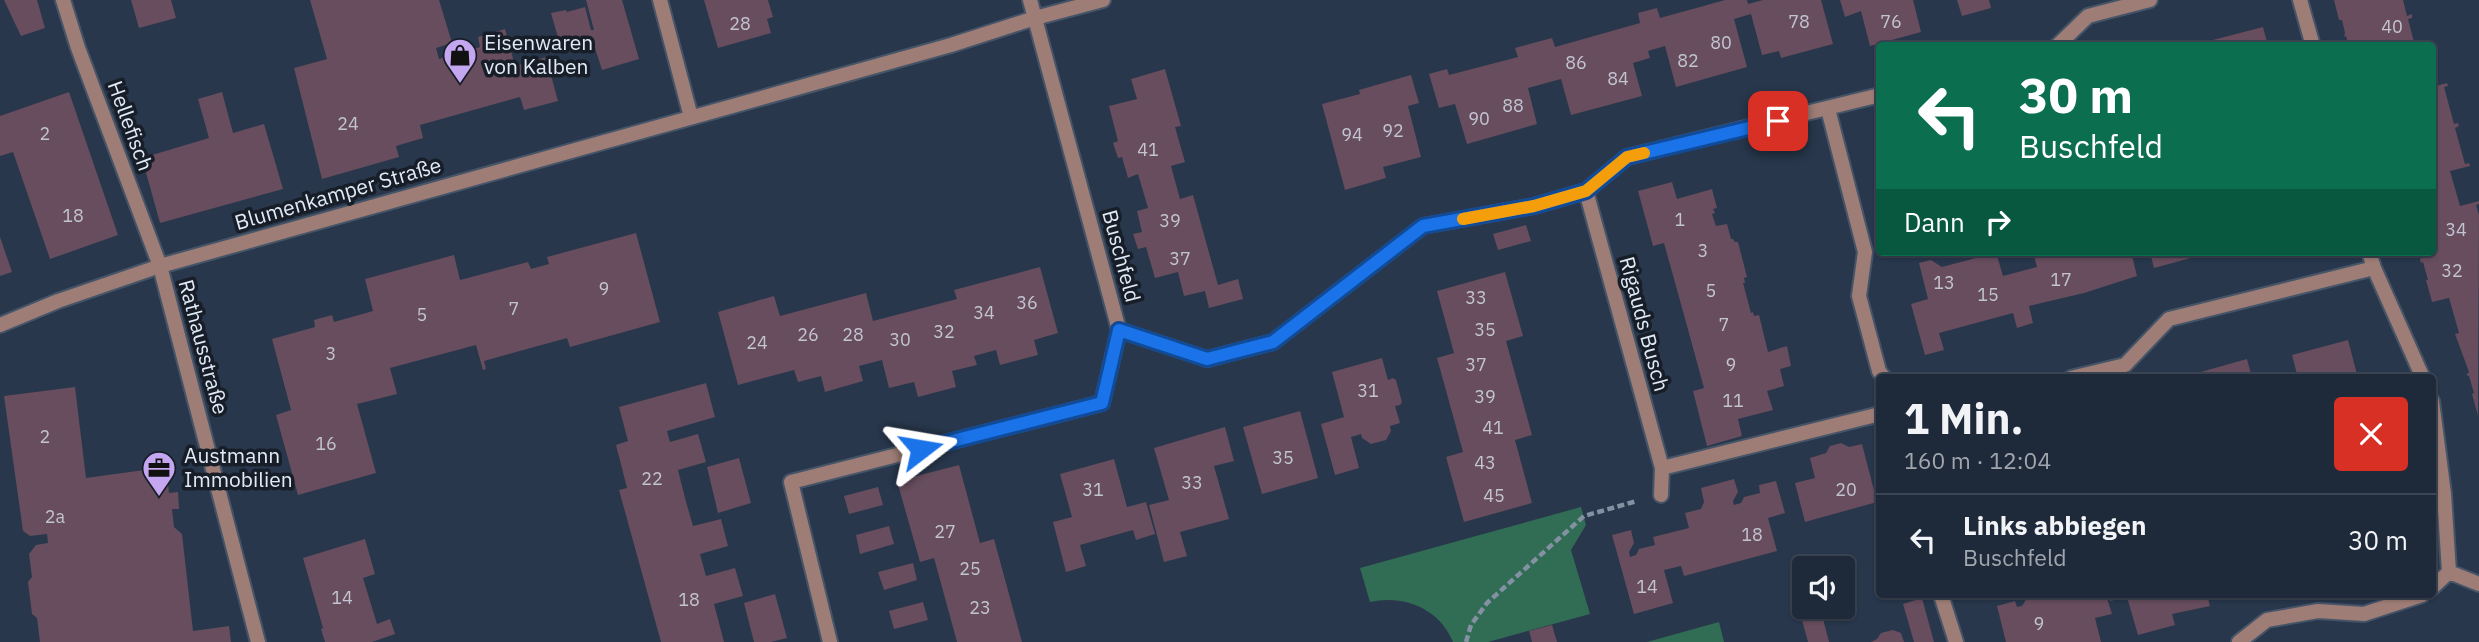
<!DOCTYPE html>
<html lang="de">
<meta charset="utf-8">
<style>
body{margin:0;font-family:"IBM Plex Sans",sans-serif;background:#263141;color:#f1f3f6;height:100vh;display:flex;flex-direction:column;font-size:26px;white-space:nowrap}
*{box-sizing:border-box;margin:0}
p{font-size:23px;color:#a1a6ae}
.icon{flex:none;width:38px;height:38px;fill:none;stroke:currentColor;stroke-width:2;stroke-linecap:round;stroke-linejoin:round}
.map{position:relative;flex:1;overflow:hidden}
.drawer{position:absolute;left:1876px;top:374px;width:560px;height:224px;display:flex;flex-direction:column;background:#1e2939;border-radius:7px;box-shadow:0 2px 5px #0004,0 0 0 2px #3c4553}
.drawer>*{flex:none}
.banner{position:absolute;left:1876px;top:42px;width:560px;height:214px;border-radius:7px;box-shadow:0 2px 5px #0004,0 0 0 2px #3c4553;background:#0b6e4f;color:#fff;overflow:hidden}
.controls{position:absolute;left:1792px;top:556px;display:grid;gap:14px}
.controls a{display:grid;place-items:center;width:63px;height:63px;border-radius:7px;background:#1e2939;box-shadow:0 2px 5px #0004,0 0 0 2px #3c4553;font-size:35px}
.pin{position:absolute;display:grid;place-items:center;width:60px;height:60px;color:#fff;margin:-30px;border-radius:14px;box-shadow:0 4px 10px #0006}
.me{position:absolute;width:77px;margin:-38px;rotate:76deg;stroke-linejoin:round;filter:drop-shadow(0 0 5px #0008)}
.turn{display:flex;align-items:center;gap:24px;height:147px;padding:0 28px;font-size:32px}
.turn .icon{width:91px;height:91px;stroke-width:2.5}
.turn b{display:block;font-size:49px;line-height:60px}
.then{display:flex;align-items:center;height:66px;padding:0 28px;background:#0003;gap:14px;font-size:26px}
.round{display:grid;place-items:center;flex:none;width:74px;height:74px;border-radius:7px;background:#263141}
.overview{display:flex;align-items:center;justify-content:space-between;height:119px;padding:0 28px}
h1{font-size:42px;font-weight:700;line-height:52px}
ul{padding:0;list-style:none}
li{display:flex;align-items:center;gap:21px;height:91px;padding:0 28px;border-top:2px solid #3c4553}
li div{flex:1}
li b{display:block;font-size:26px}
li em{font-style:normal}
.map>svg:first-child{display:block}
.green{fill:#316c54}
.building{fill:#674d5d}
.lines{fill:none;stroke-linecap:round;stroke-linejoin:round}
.street-casing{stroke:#465468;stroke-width:18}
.path{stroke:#8491a2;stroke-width:4.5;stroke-dasharray:7 3.5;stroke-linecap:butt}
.street{stroke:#9e7d76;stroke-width:14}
.route-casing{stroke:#114b97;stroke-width:18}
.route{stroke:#1a73e8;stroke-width:12}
.slow{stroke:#f59e0b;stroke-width:12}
.labels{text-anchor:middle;stroke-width:7;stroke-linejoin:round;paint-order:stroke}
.number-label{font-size:18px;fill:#c2c4d1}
.poi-label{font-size:21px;fill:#e1ebf8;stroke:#171e28;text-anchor:start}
.street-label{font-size:21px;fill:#e1ebf8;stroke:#171e28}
</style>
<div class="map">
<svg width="2479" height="642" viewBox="0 0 2479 642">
<rect width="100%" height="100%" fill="#28374c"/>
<path class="green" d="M1581 507 1586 525 1571 550 1590 614 1488 642H1453C1440 609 1404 594 1370 602L1360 568Z
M1719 622 1724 642H1647Z"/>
<path class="building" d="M4 0H37L45 28 21 36Z
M131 0H171L176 18 139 28Z
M310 0H439L452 43 436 48 439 59 480 47 478 37 505 29 515 66 546 57 558 101 524 110 520 97 420 125 423 138 396 146 399 157 322 179 294 68 327 59Z
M586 0H622L639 59 602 70 595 48 574 53 570 38 559 41 551 13 566 10 567 12 585 7 591 30H594Z
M704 0H768L773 17 767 19 771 33 718 48Z
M1725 0H1747L1748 4 1763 0H1821L1833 44 1781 58 1779 51 1762 55 1751 14 1734 19 1747 67 1676 87 1665 46 1648 51 1650 58 1633 63 1642 96 1571 115 1561 79 1528 88 1537 124 1467 144 1455 104 1439 108 1429 74 1447 69 1449 75 1518 57 1515 48 1533 43 1552 38 1555 47 1640 23 1638 13 1657 8 1660 18Z
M1840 0H1913L1921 32 1870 46 1861 11 1845 17Z
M1957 0H1989L1991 8 1962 16Z
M2334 0H2403L2407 16 2412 14V18L2408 19 2415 46H2349L2346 36 2344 37 2345 33 2342 20H2339Z
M2263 27 2268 46H2210L2209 41Z
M1165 69 1181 126 1175 127 1185 162 1171 166 1180 199 1193 195 1218 285 1238 279 1243 299 1209 308 1205 291 1184 296 1178 272 1155 278 1146 247 1138 249 1133 234 1142 232 1137 211 1148 208 1138 174 1128 178 1122 157 1118 158 1113 143 1118 141 1109 106 1137 99 1131 79Z
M1411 75 1419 103 1408 106 1421 157 1383 167 1386 178 1345 190 1322 104 1360 94 1359 90Z
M2447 83 2448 86 2444 87 2454 124 2458 123 2459 126 2455 128 2465 164 2469 163 2470 166 2450 171 2460 206 2479 201V204L2476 205 2479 215 2478 416 2472 394 2474 393 2469 376 2466 375 2469 372 2455 334 2459 333 2449 298 2432 302 2426 280H2428L2423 262 2421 263 2420 259 2422 258 2420 252H2432V87Z
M69 92 118 235 50 259 13 152 0 156V116Z
M222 92 233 133 264 124 283 189 160 223 142 158 209 138 198 99Z
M1672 182 1677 199 1712 189 1717 208 1713 209 1715 213 1712 214 1716 226 1727 224 1731 239H1733L1735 242H1738L1747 277 1744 278 1745 283H1743L1751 313 1753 312 1754 316 1759 315 1768 352 1787 346 1791 366 1780 369 1784 386 1767 391 1773 410 1738 419 1742 436 1707 446 1693 391 1704 388 1684 315 1664 243 1653 246 1638 191Z
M1526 225 1531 241 1498 250 1493 234Z
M636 233 660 322 570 347 567 338 484 361 486 369 483 370 476 345 390 368 397 394 357 404 376 473 298 495 276 415 291 410 272 339 315 327 314 320 332 315 334 322 373 311 365 279 454 255 460 280 528 262 531 269 549 264 547 257Z
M0 237 12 272 0 276Z
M1979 252H1996L2003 276 2037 267 2033 252H2131L2137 276 2084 293 2029 306 2033 323 2017 328 2013 313 1939 333 1944 350 1925 355 1911 304 1928 299 1919 263 1931 260 1942 267 1976 258Z
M2150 252H2209V253L2154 268Z
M1040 267 1058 333 1034 340 1038 355 1000 365 996 350 974 356 977 365 952 371 956 387 918 397 914 382 889 388 882 360 859 366 863 381 825 392 821 376 798 382 794 370 738 385 718 312 774 296 780 316 866 293 873 321 957 299 954 290Z
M1505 272 1523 336 1506 341 1532 435 1515 440 1532 503 1464 522 1446 457 1463 452 1437 358 1454 353 1437 291Z
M2348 340 2358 378H2298L2292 355Z
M1382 358 1388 380 1393 378 1396 380 1402 402 1400 405 1395 406 1400 423 1390 426 1391 431 1386 440 1371 444 1362 438 1361 434 1351 437 1359 468 1335 475 1321 424 1344 417 1332 372Z
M2247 359 2252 378H2190V375Z
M706 383 715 417 667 431 670 442 698 434 706 462 678 470 685 498 693 526 721 519 728 546 700 554 706 576 735 568 743 596 714 604 724 642H661L619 490 627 488 616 445 628 441 619 407Z
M75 387 86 478 166 467 169 493 178 492 179 509H172L174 527 182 534 193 631 229 626 231 642H40L37 618 32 614 28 582 32 577 29 554 36 545 48 543 47 534 30 536 23 531 4 396Z
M1300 411 1318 478 1262 494 1243 427Z
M1225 427 1234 461 1214 466 1229 519 1180 532 1187 556 1164 562 1149 505 1169 500 1154 448Z
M1841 443 1849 447 1862 444 1877 502 1805 522 1795 483 1815 478 1810 458 1826 453 1830 446Z
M739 458 751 503 718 513 707 467Z
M1114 459 1127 507 1146 502 1155 534 1136 540 1133 530 1080 545 1086 566 1066 572 1053 522 1072 517 1060 474Z
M959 465 980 543 994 539 1022 642H957L934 558 920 562 897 481Z
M1734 479 1738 492 1733 501 1734 505 1741 503 1744 497 1760 493 1759 485 1776 481 1785 513 1768 518 1777 551 1684 576 1681 566 1664 570 1673 603 1634 614 1612 535 1631 530 1634 543 1629 552 1630 557 1636 555 1639 549 1655 545 1653 537 1689 528 1685 513 1701 509 1704 502 1701 488Z
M878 487 883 505 849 514 844 496Z
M889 526 894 544 860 554 856 535Z
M365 539 375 574 363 578 377 624 390 619 395 634 372 642H325L321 629 323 628 303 558Z
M913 563 917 580 884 590 878 572Z
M775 594 787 638 771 642H754L744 603Z
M2029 595H2106L2112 614 2095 618 2101 642H2006L1997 606 2015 601 2017 607 2022 606Z
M2108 595H2207L2210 606 2172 614 2175 625 2138 635 2127 597 2110 601Z
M1922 598 1934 642H1914L1903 604Z
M923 602 928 620 894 629 889 611Z
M1822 615 1829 642H1808L1802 620Z
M1552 625 1557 642H1532L1529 631Z
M1893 630 1901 633 1904 642H1871L1877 639 1881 633Z"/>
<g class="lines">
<defs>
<path id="street" d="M63 0 78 48 160 266 258 642
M660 0 691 117
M2300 0 2313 46
M2057 46 2088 16 2150 0
M1828 109 1865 252 1859 296 1879 371 1884 378
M1586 191 1662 468 1661 495
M2369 252 2374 268 2423 378
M0 325 58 301 160 266 951 45 1035 18 1103 0
M1119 330 1207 359 1273 342 1423 226 1534 206 1586 191 1627 157 1880 95
M2071 378 2125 365 2169 319 2374 268
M2432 401 2444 494 2449 572 2432 588
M1662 468 1880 414
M2449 572 2479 584
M1941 595 1956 642
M830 642 791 482 1102 403 1119 330 1030 0
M2239 642 2267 620 2318 611 2364 614 2422 595"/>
</defs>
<use href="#street" class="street-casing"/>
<path class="path" d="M1466 642 1471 625 1487 603 1584 516 1637 501"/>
<use href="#street" class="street"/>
</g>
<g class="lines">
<defs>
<path id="route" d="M921 449 1102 403 1119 330 1207 359 1273 342 1423 226 1534 206 1586 191 1627 157 1778 121"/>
</defs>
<use href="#route" class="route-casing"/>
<use href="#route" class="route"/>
<path class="slow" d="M1463 219 1534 206 1586 191 1627 157 1644 153"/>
</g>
<defs>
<symbol id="shop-pin" viewBox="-11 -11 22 30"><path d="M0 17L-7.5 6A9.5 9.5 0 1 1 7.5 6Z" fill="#c5a7f1" stroke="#171e28"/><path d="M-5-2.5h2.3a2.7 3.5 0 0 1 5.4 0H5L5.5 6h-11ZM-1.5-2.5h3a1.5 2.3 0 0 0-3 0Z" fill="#111"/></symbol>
<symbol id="office-pin" viewBox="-11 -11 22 30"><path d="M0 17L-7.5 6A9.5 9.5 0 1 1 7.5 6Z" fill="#c5a7f1" stroke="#171e28"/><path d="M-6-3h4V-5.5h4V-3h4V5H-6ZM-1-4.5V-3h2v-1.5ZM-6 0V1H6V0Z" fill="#111"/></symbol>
</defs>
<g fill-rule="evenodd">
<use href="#shop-pin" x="441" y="36" width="38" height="52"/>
<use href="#office-pin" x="140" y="449" width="38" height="52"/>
</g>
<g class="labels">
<g class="number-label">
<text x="1799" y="28">78</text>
<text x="1891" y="28">76</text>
<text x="740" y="30">28</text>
<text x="2392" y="33">40</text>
<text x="1721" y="49">80</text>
<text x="1688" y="67">82</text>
<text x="1576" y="69">86</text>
<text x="1618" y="85">84</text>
<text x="1513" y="112">88</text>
<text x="1479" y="125">90</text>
<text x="348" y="130">24</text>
<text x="1393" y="137">92</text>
<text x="45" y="140">2</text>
<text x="1352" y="141">94</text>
<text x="1148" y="156">41</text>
<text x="73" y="222">18</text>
<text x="1680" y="226">1</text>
<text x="1170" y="227">39</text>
<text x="2456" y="236">34</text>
<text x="1703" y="257">3</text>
<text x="1180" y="265">37</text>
<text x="2452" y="277">32</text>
<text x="2061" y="286">17</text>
<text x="1944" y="289">13</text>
<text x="604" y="295">9</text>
<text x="1711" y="297">5</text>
<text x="1988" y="301">15</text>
<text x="1476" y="304">33</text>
<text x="1027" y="309">36</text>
<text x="514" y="315">7</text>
<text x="984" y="319">34</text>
<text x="422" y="321">5</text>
<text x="1724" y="331">7</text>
<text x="1485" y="336">35</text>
<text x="944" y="338">32</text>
<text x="808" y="341">26</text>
<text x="853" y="341">28</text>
<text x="900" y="346">30</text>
<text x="757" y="349">24</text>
<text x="331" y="360">3</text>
<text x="1476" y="371">37</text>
<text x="1731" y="371">9</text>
<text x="1368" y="397">31</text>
<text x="1485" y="403">39</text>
<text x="1733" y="407">11</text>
<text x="1493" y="434">41</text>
<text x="45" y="443">2</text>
<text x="326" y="450">16</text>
<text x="1283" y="464">35</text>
<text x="1485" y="469">43</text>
<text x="652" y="485">22</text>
<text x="1192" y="489">33</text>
<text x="1093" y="496">31</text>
<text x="1846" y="496">20</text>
<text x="1494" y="502">45</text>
<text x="55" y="523">2a</text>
<text x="945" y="538">27</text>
<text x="1752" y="541">18</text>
<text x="970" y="575">25</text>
<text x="1647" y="593">14</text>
<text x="342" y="604">14</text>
<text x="689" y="606">18</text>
<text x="980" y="614">23</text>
<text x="2039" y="630">9</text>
</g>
<g class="poi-label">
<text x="484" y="50">Eisenwaren<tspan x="484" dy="24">von Kalben</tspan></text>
<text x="184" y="463">Austmann<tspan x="184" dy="24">Immobilien</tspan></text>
</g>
<g class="street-label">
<text transform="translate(130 126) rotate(70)" y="7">Hellefisch</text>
<text transform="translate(338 194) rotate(-16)" y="7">Blumenkamper Straße</text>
<text transform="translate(1121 256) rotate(75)" y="7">Buschfeld</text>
<text transform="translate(1644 324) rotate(75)" y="7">Rigauds Busch</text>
<text transform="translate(203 347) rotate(75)" y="7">Rathausstraße</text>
</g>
</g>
</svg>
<div class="controls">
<a><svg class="icon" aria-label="sound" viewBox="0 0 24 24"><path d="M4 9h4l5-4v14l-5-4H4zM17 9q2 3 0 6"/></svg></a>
</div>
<div class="pin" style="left:1778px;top:121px;background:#d93025"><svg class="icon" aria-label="arrive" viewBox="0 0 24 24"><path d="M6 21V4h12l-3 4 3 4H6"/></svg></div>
<svg class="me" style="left:921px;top:449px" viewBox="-20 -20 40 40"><path d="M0-17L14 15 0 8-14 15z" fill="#1a73e8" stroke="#fff" stroke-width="4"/></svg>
<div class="banner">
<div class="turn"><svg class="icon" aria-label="left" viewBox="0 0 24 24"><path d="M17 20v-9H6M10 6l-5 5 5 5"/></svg><div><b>30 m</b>Buschfeld</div></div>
<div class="then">Dann<svg class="icon" aria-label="right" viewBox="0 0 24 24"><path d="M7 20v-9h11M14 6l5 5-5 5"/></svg></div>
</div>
<section class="drawer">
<div class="overview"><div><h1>1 Min.</h1><p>160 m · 12:04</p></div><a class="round" style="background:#d93025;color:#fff"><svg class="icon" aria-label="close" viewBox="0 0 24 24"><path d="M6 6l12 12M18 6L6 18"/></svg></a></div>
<ul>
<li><svg class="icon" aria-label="left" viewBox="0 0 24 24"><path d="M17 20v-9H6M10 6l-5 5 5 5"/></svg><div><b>Links abbiegen</b><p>Buschfeld</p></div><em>30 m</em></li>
</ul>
</section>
</div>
